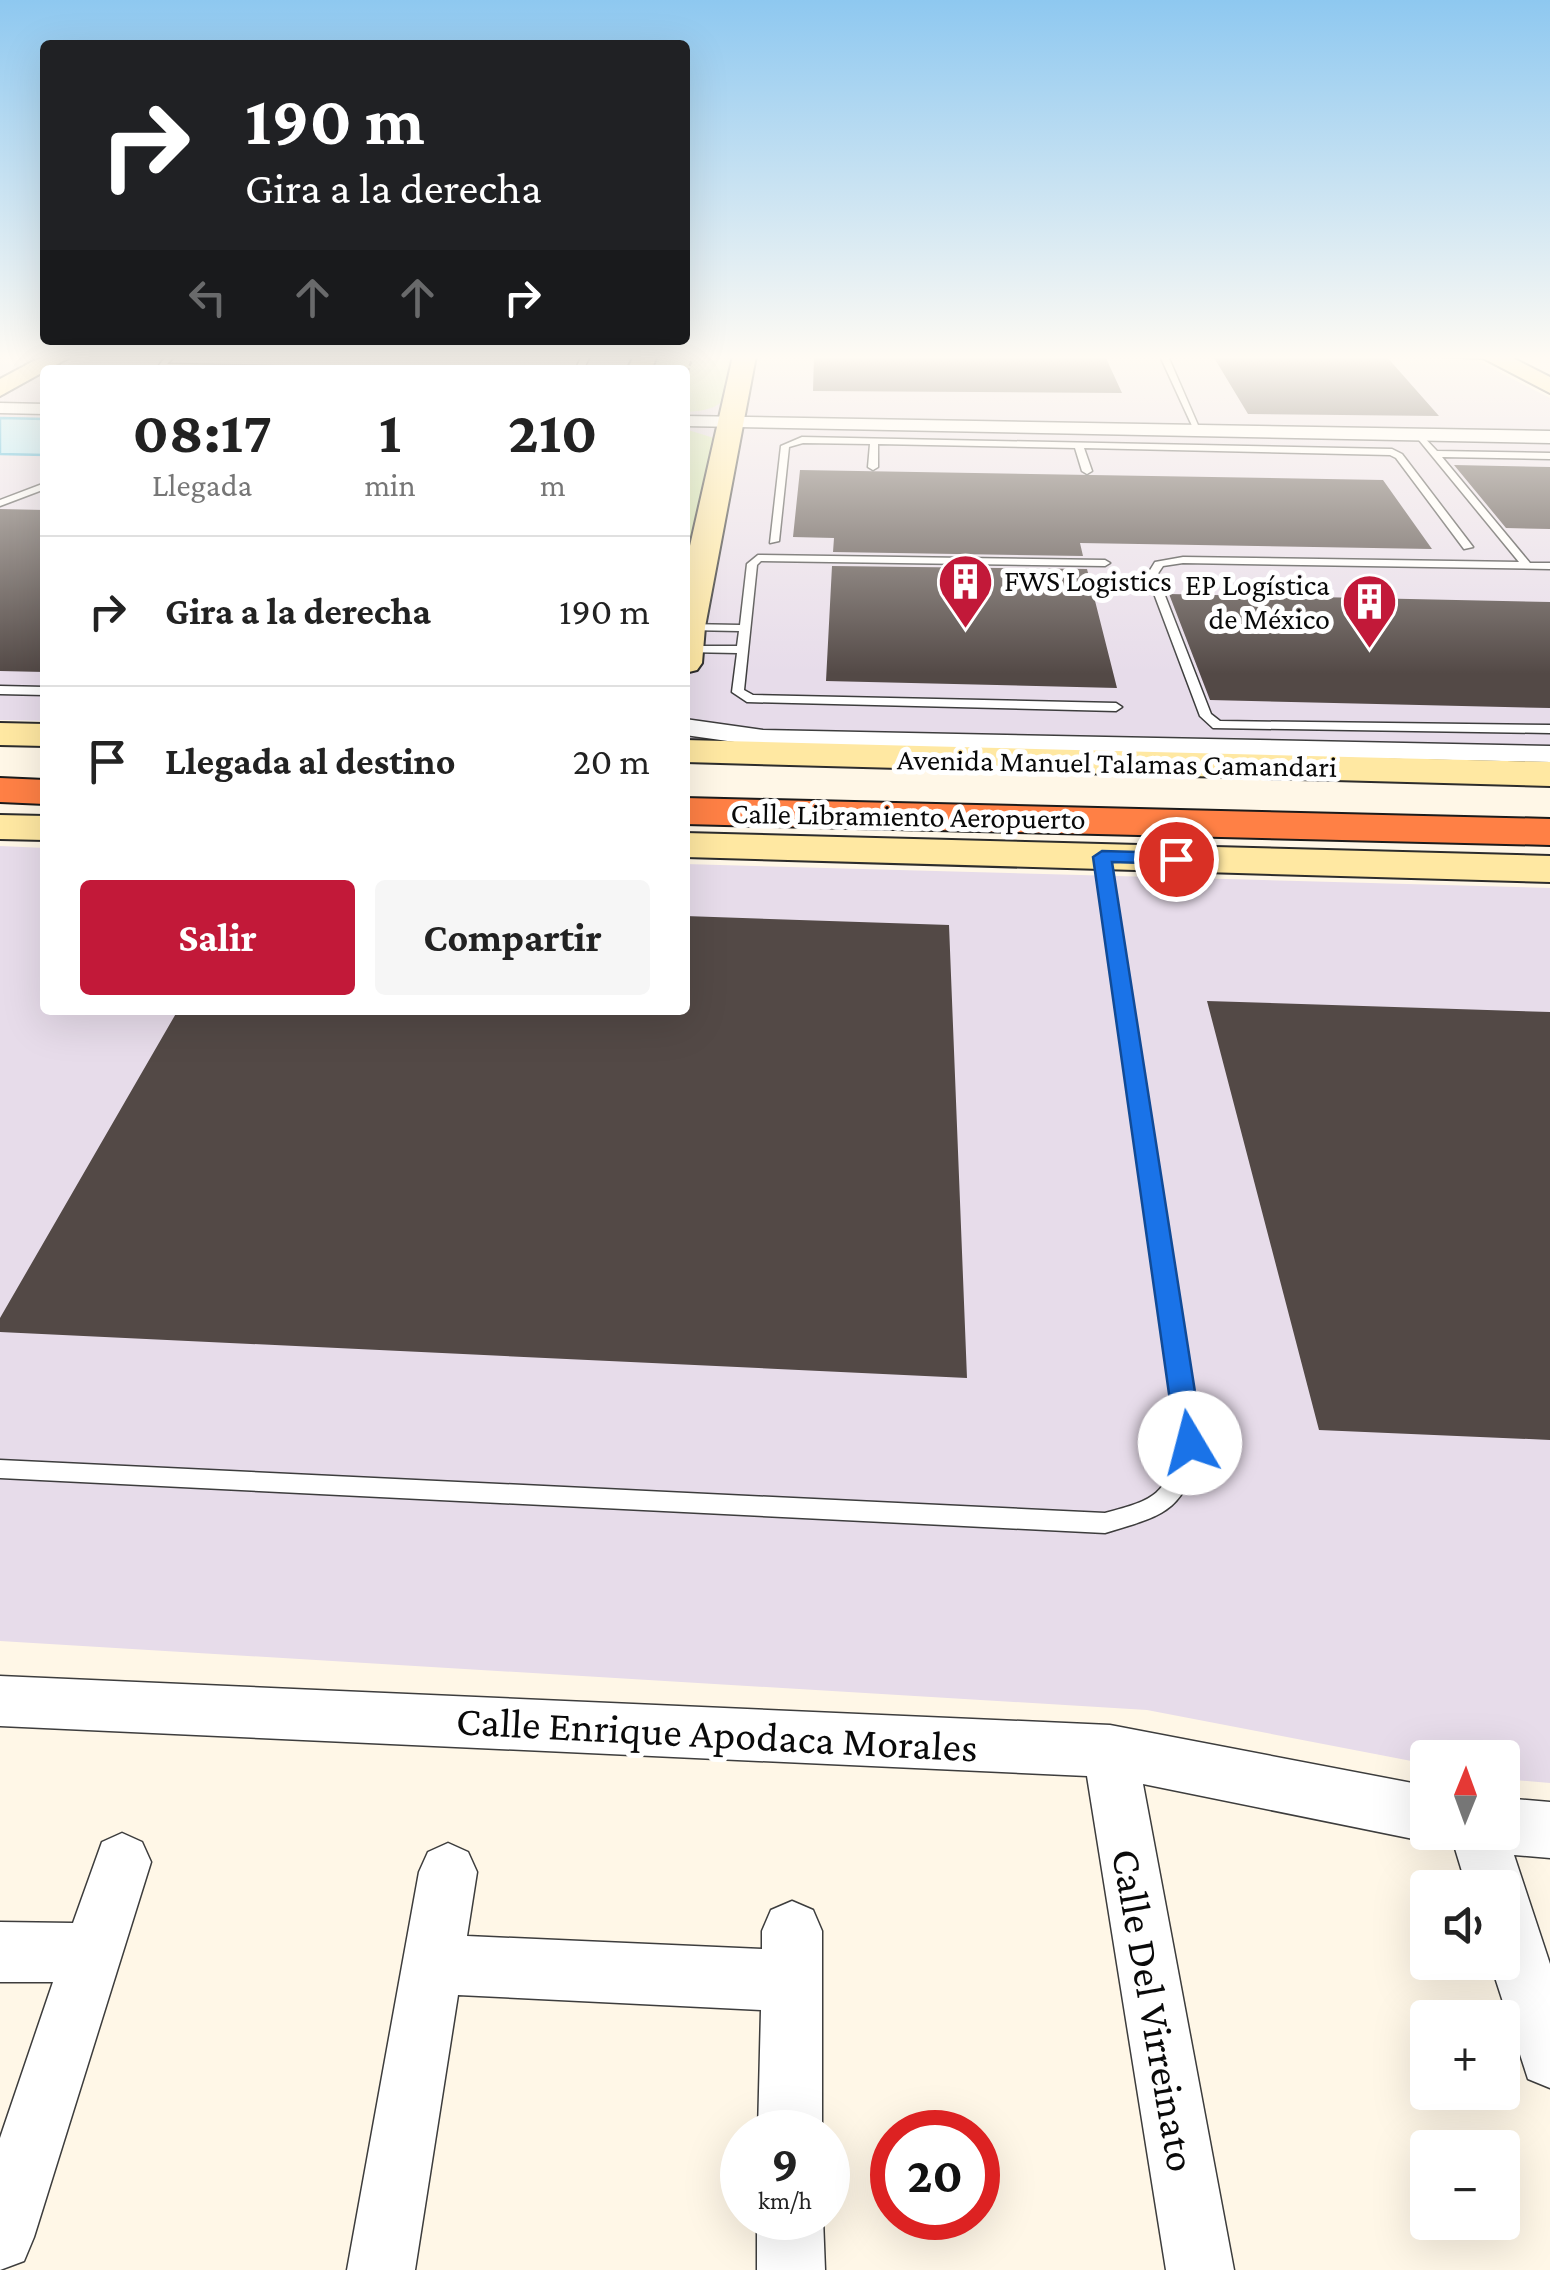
<!DOCTYPE html>
<html lang="es">
<meta charset="utf-8">
<style>
body{margin:0;font-family:"Crimson Pro",serif;background:#f6f6f6;color:#222;height:100vh;display:flex;flex-direction:column;font-size:38px;white-space:nowrap}
*{box-sizing:border-box;margin:0}
p{font-size:32px;color:#767676}
.icon{flex:none;width:55px;height:55px;fill:none;stroke:currentColor;stroke-width:2;stroke-linecap:round;stroke-linejoin:round}
.map{position:relative;flex:1;overflow:hidden}
.panel{position:absolute;left:40px;top:365px;width:650px;height:650px;display:flex;flex-direction:column;background:#fff;border-radius:10px;box-shadow:0 10px 40px #0002}
.panel>*{flex:none}
.hud{position:absolute;left:40px;top:40px;width:650px;height:305px;border-radius:10px;box-shadow:0 10px 40px #0002;background:#202124;color:#fff;overflow:hidden}
.needle{width:65px;rotate:1deg}
.fabs{position:absolute;left:1410px;top:1740px;display:grid;gap:20px}
.fabs a{display:grid;place-items:center;width:110px;height:110px;border-radius:10px;background:#fff;box-shadow:0 10px 40px #0002;font-size:50px}
.speed{position:absolute;left:720px;top:2110px;display:flex;gap:20px;font-size:50px;font-weight:700;text-align:center}
.speed>*{display:grid;place-content:center;width:130px;height:130px;border-radius:50%;background:#fff;box-shadow:0 10px 40px #0002;line-height:1}
.speed small{font-size:25px;font-weight:400}
.speed .limit{border:15px solid #d22;background:#fff;color:#111}
.pin{position:absolute;display:grid;place-items:center;width:85px;height:85px;color:#fff;margin:-42px;border:5px solid #fff;border-radius:50%;box-shadow:0 2px 10px #0007}
.me{position:absolute;width:110px;margin:-55px;rotate:352deg;stroke-linejoin:round;filter:drop-shadow(0 0 8px #0008)}
.turn{display:flex;align-items:center;gap:35px;height:210px;padding:0 40px;font-size:45px}
.turn .icon{width:130px;height:130px;stroke-width:2.5}
.turn b{display:block;font-size:70px;line-height:85px}
.lanes{display:flex;align-items:center;height:95px;padding:0 40px;background:#0003;justify-content:center;gap:50px;direction:ltr}
.lanes .off{opacity:.35}
.eta{display:flex;justify-content:space-evenly;align-items:center;height:170px;text-align:center}
.eta b{font-size:60px;font-weight:700;line-height:70px}
.primary-button{display:flex;gap:20px;margin-top:auto;padding:20px 40px}
.primary-button a{flex:1;height:115px;border-radius:10px;background:#c21939;color:#fff;font-size:40px;font-weight:700;line-height:115px;text-align:center}
.primary-button a+a{background:#f6f6f6;color:#222}
ul{padding:0;list-style:none}
li{display:flex;align-items:center;gap:30px;height:150px;padding:0 40px;border-top:2px solid #e0e0e0}
li div{flex:1}
li b{display:block;font-size:38px}
li em{font-style:normal}
.map>svg:first-child{display:block}
.industrial{fill:#e7dcea}
.green{fill:#d7ebae}
.water{fill:#a7e7fb;stroke:#29aad7;stroke-width:2.5}
.building{fill:#534946}
.lines{fill:none;stroke-linecap:round;stroke-linejoin:round}
.lane-casing{stroke:#3d3d3d;stroke-width:3}
.street-casing{stroke:#3d3d3d;stroke-width:3}
.secondary-casing{stroke:#2c2c2c;stroke-width:4}
.highway-casing{stroke:#1b1b1b;stroke-width:4}
.path{stroke:#2c2c2c;stroke-width:2.5;stroke-dasharray:5 2.5;stroke-linecap:butt}
.lane{fill:#fff;fill-rule:evenodd}
.street{fill:#fff;fill-rule:evenodd}
.secondary{fill:#ffe8a2;fill-rule:evenodd}
.highway{fill:#ff8045;fill-rule:evenodd}
.route{fill:#1a73e8;stroke:#114b97;stroke-width:2.5}
.labels{text-anchor:middle;stroke-width:10;stroke-linejoin:round;paint-order:stroke}
.far-poi-label{font-size:30px;fill:#0a0a0a;stroke:#fff;text-anchor:start}
.far-street-label{font-size:30px;fill:#0a0a0a;stroke:#fff}
.near-street-label{font-size:42px;fill:#0a0a0a;stroke:#fff}
</style>
<div class="map">
<svg width="1550" height="2270" viewBox="0 0 1550 2270">
<rect width="100%" height="100%" fill="#fff7e7"/>
<path class="industrial" d="M3 356H1468L1550 398V764L685 741V370H45V721L0 720V358Z
M0 846 45 848V1010H685V864L1550 888V1783L1503 1779 1502 1758H1428L1427 1764 1147 1710 0 1641Z"/>
<path class="green" d="M656 356H736C727 396 731 410 685 412V370H650Z
M685 429 717 439 685 585Z"/>
<path class="water" d="M0 418 45 419V455L0 454Z"/>
<path class="building" d="M814 356H1105L1122 393 813 391Z
M1213 356H1386L1439 416 1248 414Z
M1454 465 1550 467V529L1506 528Z
M800 470 1383 480 1432 549 1080 543 1083 556 833 552 834 538 793 537Z
M0 509 45 510V672L0 671Z
M832 566 1087 569 1117 688 826 681Z
M1169 594 1550 602V708L1210 700Z
M685 916 949 925 967 1378 0 1332V1318L178 1010H685Z
M1207 1001 1550 1012V1440L1319 1430Z"/>
<g class="lines">
<defs>
<path id="lane" d="M166 356H175L167 364 365 368 369 370 157 368Z
M582 356H590L583 370H575Z
M1160 356H1168L1201 432 1194 430Z
M1428 356H1494L1495 357 1491 359Z
M1418 431 1437 451 1550 453V459L1442 457 1530 563H1550V569L1183 563 1163 566 1157 575 1211 714 1220 721 1550 725V733L1213 728 1200 716 1147 575 1155 562 1183 557 1519 562 1414 434Z
M802 437 1392 449 1402 454 1473 547 1464 549 1396 458 1390 455 1084 448 1092 471 1087 474 1082 471 1075 448 878 444V467L873 470 868 467 870 444 803 443 789 447 779 541 770 543 781 446Z
M45 483V489L0 506V500Z
M758 555 1105 560 1110 563 1105 566 761 561 757 565 744 690 753 695 1116 703 1122 707 1116 711 747 702 732 692 737 653 685 652 687 646H737L739 631 688 630H685V624L740 625 747 564Z
M0 686 45 687V695L0 694Z
M1102 853 1109 857 1201 1443C1184 1511 1169 1514 1105 1533L0 1478V1460L1105 1513C1157 1499 1165 1496 1179 1443L1095 857Z"/>
<path id="street" d="M0 403 45 404V414L0 413Z
M685 416 1550 431V443L685 426Z
M685 719 763 730 1550 746V762L763 746 685 735Z
M0 1676 1110 1725 1428 1786V1832H1448L1428 1842 1143 1784 1234 2270H1166L1087 1776 0 1726Z
M1502 1798 1550 1802V1858L1514 1855 1550 1964V2088L1528 2079 1490 1962H1502V1888H1467L1450 1832H1502Z
M122 1833 142 1842 151 1862 34 2237 24 2261 0 2270V2138L53 1982H0V1922L73 1923 102 1842Z
M448 1843 468 1852 477 1872 467 1936 762 1949V1931L771 1910 792 1901 813 1910 822 1931V2132H758L761 2010 458 1995 415 2270H347L419 1872 428 1852Z
M757 2218H823L825 2270H757Z"/>
<path id="secondary" d="M43 356H72L0 396V379Z
M634 356H657L651 370H627Z
M733 356H756L705 627 702 663 697 670 685 673V568Z
M1479 356H1509L1550 377V393Z
M0 723 45 724V746L0 745Z
M685 740 1550 762V786L685 762Z
M0 815 45 816V840L0 839Z
M685 833 1550 856V882L685 857Z"/>
<path id="highway" d="M0 778 45 780V804L0 802Z
M685 798 1550 819V845L685 824Z"/>
</defs>
<use href="#lane" class="lane-casing"/>
<use href="#street" class="street-casing"/>
<use href="#secondary" class="secondary-casing"/>
<use href="#highway" class="highway-casing"/>
<path class="path" d="M685 380 693 356"/>
<use href="#lane" class="lane"/>
<use href="#street" class="street"/>
<use href="#secondary" class="secondary"/>
<use href="#highway" class="highway"/>
</g>
<linearGradient id="sky" x2="0" y2="1"><stop stop-color="#8ec8f0"/><stop offset="0.53" stop-color="#fffbf4"/><stop offset="1" stop-color="#fffbf4" stop-opacity="0"/></linearGradient>
<rect width="1550" height="674" fill="url(#sky)"/>
<path class="route" d="M1102 851 1176 853 1186 859 1176 864 1112 862 1203 1443 1199 1451 1190 1454 1180 1451 1176 1443 1093 857Z"/>
<defs>
<symbol id="building-pin" viewBox="-11 -11 22 30"><path d="M0 17L-7.5 6A9.5 9.5 0 1 1 7.5 6Z" fill="#c21939" stroke="#fff"/><path d="M-4-6H4V6H1V3H-1V6H-4ZM-2.5-4.3h1.7v1.8h-1.7ZM.8-4.3h1.7v1.8H.8ZM-2.5-1h1.7V.8h-1.7ZM.8-1h1.7V.8H.8Z" fill="#fff"/></symbol>
</defs>
<g fill-rule="evenodd">
<use href="#building-pin" x="934" y="550" width="63" height="86"/>
<use href="#building-pin" x="1338" y="570" width="63" height="86"/>
</g>
<g class="labels">
<g class="far-poi-label">
<text x="1004" y="591">FWS Logistics</text>
<text x="1330" y="595" text-anchor="end">EP Logística<tspan x="1330" dy="34">de México</tspan></text>
</g>
<g class="far-street-label">
<text transform="translate(1117 763) rotate(1)" y="10">Avenida Manuel Talamas Camandari</text>
<text transform="translate(908 816) rotate(1)" y="10">Calle Libramiento Aeropuerto</text>
</g>
<g class="near-street-label">
<text transform="translate(717 1733) rotate(3)" y="15">Calle Enrique Apodaca Morales</text>
<text transform="translate(1155 2010) rotate(80)" y="15">Calle Del Virreinato</text>
</g>
</g>
</svg>
<div class="fabs">
<a><svg class="needle" viewBox="-14 -14 28 28"><path d="M0-13l5 13h-10z" fill="#e53935"/><path d="M0 13l5-13h-10z" fill="#767676"/></svg></a>
<a><svg class="icon" aria-label="sound" viewBox="0 0 24 24"><path d="M4 9h4l5-4v14l-5-4H4zM17 9q2 3 0 6"/></svg></a>
<a>+</a>
<a>−</a>
</div>
<div class="speed"><div>9<small>km/h</small></div><div class="limit">20</div></div>
<div class="pin" style="left:1176px;top:859px;background:#d93025"><svg class="icon" aria-label="arrive" viewBox="0 0 24 24"><path d="M6 21V4h12l-3 4 3 4H6"/></svg></div>
<svg class="me" style="left:1190px;top:1443px" viewBox="-20 -20 40 40"><circle r="19" fill="#fff"/><path d="M0-13L10 11 0 6-10 11z" fill="#1a73e8"/></svg>
<div class="hud">
<div class="turn"><svg class="icon" aria-label="right" viewBox="0 0 24 24"><path d="M7 20v-9h11M14 6l5 5-5 5"/></svg><div><b>190 m</b>Gira a la derecha</div></div>
<div class="lanes"><svg class="icon off" aria-label="left" viewBox="0 0 24 24"><path d="M17 20v-9H6M10 6l-5 5 5 5"/></svg><svg class="icon off" aria-label="ahead" viewBox="0 0 24 24"><path d="M12 20V5M6 11l6-6 6 6"/></svg><svg class="icon off" aria-label="ahead" viewBox="0 0 24 24"><path d="M12 20V5M6 11l6-6 6 6"/></svg><svg class="icon" aria-label="right" viewBox="0 0 24 24"><path d="M7 20v-9h11M14 6l5 5-5 5"/></svg></div>
</div>
<section class="panel">
<div class="eta">
<div><b>08:17</b><p>Llegada</p></div>
<div><b>1</b><p>min</p></div>
<div><b>210</b><p>m</p></div>
</div>
<ul>
<li><svg class="icon" aria-label="right" viewBox="0 0 24 24"><path d="M7 20v-9h11M14 6l5 5-5 5"/></svg><div><b>Gira a la derecha</b></div><em>190 m</em></li>
<li><svg class="icon" aria-label="arrive" viewBox="0 0 24 24"><path d="M6 21V4h12l-3 4 3 4H6"/></svg><div><b>Llegada al destino</b></div><em>20 m</em></li>
</ul>
<div class="primary-button"><a>Salir</a><a>Compartir</a></div>
</section>
</div>
